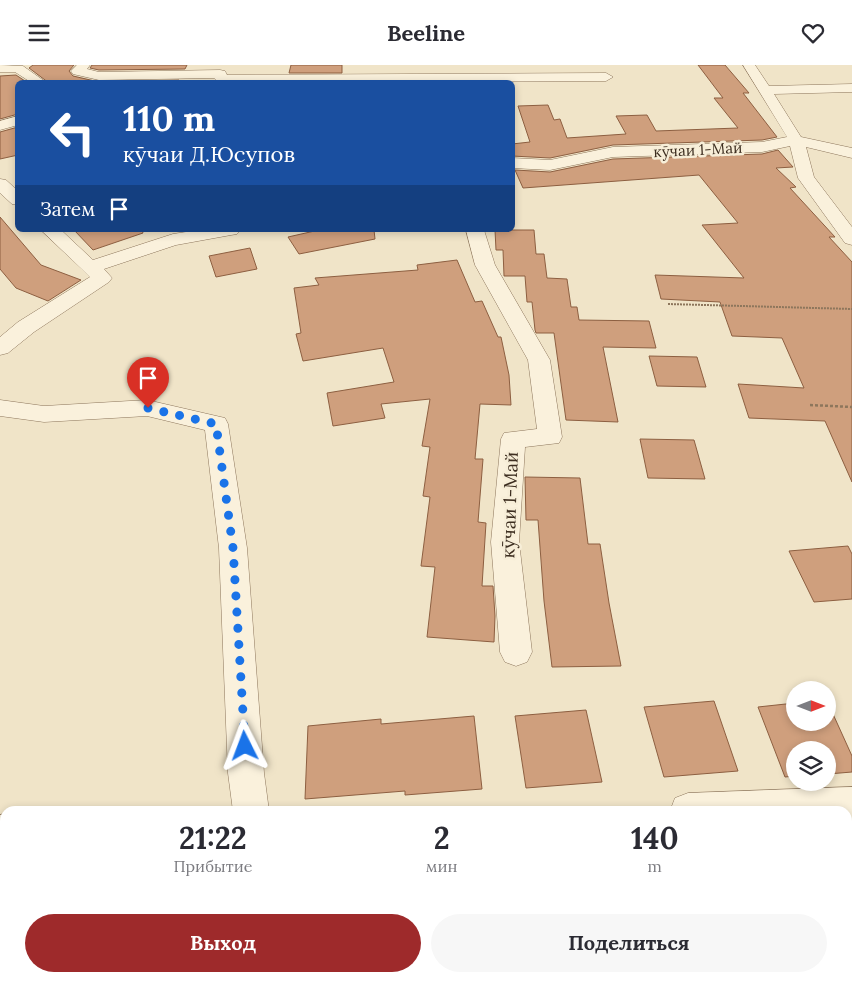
<!DOCTYPE html>
<html lang="ru">
<meta charset="utf-8">
<style>
body{margin:0;font-family:Lora,serif;background:#f7f7f7;color:#2b2b33;height:100vh;display:flex;flex-direction:column;font-size:19px;white-space:nowrap}
*{box-sizing:border-box;margin:0}
p{font-size:16px;color:#7c7c81}
.icon{flex:none;width:28px;height:28px;fill:none;stroke:currentColor;stroke-width:2;stroke-linecap:round;stroke-linejoin:round}
.map{position:relative;flex:1;overflow:hidden}
.side{position:absolute;left:0px;top:741px;width:852px;height:176px;display:flex;flex-direction:column;background:#fff;border-radius:15px 15px 0 0;box-shadow:0 2px 8px #0003}
.side>*{flex:none}
.guide{position:absolute;left:15px;top:15px;width:500px;height:152px;border-radius:8px;box-shadow:0 2px 8px #0003;background:#1a4fa0;color:#fff;overflow:hidden}
.needle{width:32px;rotate:90deg}
.controls{position:absolute;left:786px;top:616px;display:grid;gap:10px}
.controls a{display:grid;place-items:center;width:50px;height:50px;border-radius:50%;background:#fff;box-shadow:0 2px 8px #0003;font-size:25px}
.pin{position:absolute;display:grid;place-items:center;width:42px;height:42px;color:#fff;margin:-51px -21px;border-radius:50% 50% 50% 0;rotate:-45deg;box-shadow:0 0 5px #0007}
.pin .icon{rotate:45deg}
.me{position:absolute;width:55px;margin:-28px;rotate:357deg;stroke-linejoin:round;filter:drop-shadow(0 0 4px #0008)}
.turn{display:flex;align-items:center;gap:18px;height:105px;padding:0 25px;font-size:22px}
.turn .icon{width:65px;height:65px;stroke-width:2.5}
.turn b{display:block;font-size:35px;line-height:42px}
.then{display:flex;align-items:center;height:48px;padding:0 25px;background:#0003;gap:10px;font-size:19px}
.eta{display:flex;justify-content:space-evenly;align-items:center;height:85px;text-align:center}
.eta b{font-size:30px;font-weight:800;line-height:35px}
.cta{display:flex;gap:10px;margin-top:auto;padding:10px 25px}
.cta a{flex:1;height:58px;border-radius:30px;background:#9e2a2b;color:#fff;font-size:20px;font-weight:800;line-height:58px;text-align:center}
.cta a+a{background:#f7f7f7;color:#2b2b33}
header{display:flex;justify-content:space-between;align-items:center;height:65px;padding:0 25px;background:#fff;font-size:22px;font-weight:800}
.map>svg:first-child{display:block}
.building{fill:#cf9f7d;stroke:#8d5f41}
.lines{fill:none;stroke-linecap:round;stroke-linejoin:round}
.minor-casing{stroke:#8d765c;stroke-width:1}
.path-far1{stroke:#8d765c;stroke-width:2;stroke-dasharray:2 1;stroke-linecap:butt}
.path{stroke:#8d765c;stroke-width:2.5;stroke-dasharray:3 2;stroke-linecap:butt}
.minor{fill:#faf1dc;fill-rule:evenodd}
.route{stroke:#1a73e8;stroke-width:9;stroke-dasharray:0 16.2}
.labels{text-anchor:middle;stroke-width:5;stroke-linejoin:round;paint-order:stroke}
.far-street-label{font-size:15px;fill:#3d2e20;stroke:#f7eed8}
.street-label{font-size:18px;fill:#3d2e20;stroke:#f7eed8}
</style>
<header><svg class="icon" aria-label="menu" viewBox="0 0 24 24"><path d="M4 6h16M4 12h16M4 18h16"/></svg>Beeline<svg class="icon" aria-label="heart" viewBox="0 0 24 24"><path d="M12 20l-8-8c-3-5 5-10 8-4 3-6 11-1 8 4z"/></svg></header>
<div class="map">
<svg width="852" height="917" viewBox="0 0 852 917">
<rect width="100%" height="100%" fill="#f0e4c8"/>
<path class="building" d="M33 0H74L69 6 73 11 99 17 179 15 178 18H49L29 3Z
M92 0H187L185 4 99 5 90 3Z
M291 0H342V8H289Z
M698 0H725L749 28H743L777 72 762 75 613 80 550 93 512 91V79L530 77 518 41 548 40 554 55 560 54 567 73 626 69 616 51 647 50 656 66 738 63 714 33H723Z
M16 10 28 18H18V49L0 54V11Z
M18 62V90L0 94V67Z
M778 85 793 102 776 103 796 122 790 123 835 172H829L852 197V417L825 356 749 353 738 319 804 323 782 273 732 271 720 237 661 234 655 210 744 213 702 160 738 158 699 110 523 123 515 105 550 107 613 94 762 89Z
M0 152 41 200 81 215 48 236 16 223 0 204Z
M74 165H142L143 168 93 185Z
M319 165H374L375 174 299 189 288 172Z
M495 165H534L536 189H544L547 213 567 214 571 242H577L579 255 649 256 656 283 603 282 618 357 566 355 554 268H536L535 265 532 237H527L525 211H504L503 185H496Z
M250 183 257 204 216 212 209 191Z
M457 195 475 237 482 236 498 272H501L509 310 511 340 480 339 475 394H483L478 457 486 458 482 521H493L495 551 494 577 427 572 435 502 421 501 430 432 423 431 430 382 422 381 430 334 381 339 385 353 333 361 327 328 394 317 383 283 303 296 296 269 301 268 294 223 319 220 315 213 418 205 417 200Z
M649 291 697 292 706 322 657 321Z
M640 374 694 375 705 414 648 413Z
M525 412 580 413 588 479H600L609 538 621 601 552 602 544 536 538 455H526Z
M848 481 852 489V534L814 537 789 486Z
M714 636 738 706 664 712 644 642Z
M795 638V658H828V638L852 691V707L828 709V685H795V711L785 712 758 642Z
M586 645 602 717 526 723 515 651Z
M474 651 482 724 405 730V726L305 734 308 661 381 654V659Z"/>
<g class="lines">
<defs>
<path id="minor" d="M0 0 23 1 47 18H32L15 7H0Z
M77 0H90L87 4 99 7 220 5 225 6 227 10 606 8 613 12 606 16 219 18 214 13 99 15 73 9 71 6Z
M743 0H755L769 21 852 19V27L774 29 801 72 852 83V93L806 82 814 112 852 162V180L845 178 798 113 790 81 762 87 613 92 550 105 512 103V93L550 95 613 82 762 77 787 72Z
M18 51V60L0 65V56Z
M0 114 6 115 18 126V140L12 139 0 128Z
M41 165H61L93 195 173 169 199 165H240L237 169 231 170 176 180 104 204 112 213 109 217 34 267 8 288 0 290V272L18 257 90 212Z
M466 165H484L495 200 550 295 562 372 559 378 525 382 519 477 532 587 527 597 516 601 505 597 500 587 491 477 501 374 504 368 537 364 528 295 475 200Z
M0 335 44 341 147 335 225 353 228 359 247 483 264 708 269 746H233L228 708 219 483 205 365 147 351 44 357 0 351Z
M852 722V758H848V746H670L675 733 688 728Z
M5 749V787L0 788V750Z
M248 912H290V917H248Z"/>
</defs>
<use href="#minor" class="minor-casing"/>
<path class="path-far1" d="M668 239 852 244"/>
<path class="path" d="M810 340 852 342"/>
<use href="#minor" class="minor"/>
</g>
<g class="lines">
<path class="route" d="M148 343 216 359 233 483 245 681"/>
</g>
<g class="labels">
<g class="far-street-label">
<text transform="translate(698 85) rotate(-3)" y="5">кӯчаи 1-Май</text>
</g>
<g class="street-label">
<text transform="translate(510 440) rotate(-88)" y="6">кӯчаи 1-Май</text>
</g>
</g>
</svg>
<div class="controls">
<a><svg class="needle" viewBox="-14 -14 28 28"><path d="M0-13l5 13h-10z" fill="#e53935"/><path d="M0 13l5-13h-10z" fill="#7c7c81"/></svg></a>
<a><svg class="icon" aria-label="layers" viewBox="0 0 24 24"><path d="M12 4l9 5-9 5-9-5zM3 14l9 5 9-5"/></svg></a>
</div>
<div class="pin" style="left:148px;top:343px;background:#d93025"><svg class="icon" aria-label="arrive" viewBox="0 0 24 24"><path d="M6 21V4h12l-3 4 3 4H6"/></svg></div>
<svg class="me" style="left:245px;top:681px" viewBox="-20 -20 40 40"><path d="M0-17L14 15 0 8-14 15z" fill="#1a73e8" stroke="#fff" stroke-width="4"/></svg>
<div class="guide">
<div class="turn"><svg class="icon" aria-label="left" viewBox="0 0 24 24"><path d="M17 20v-9H6M10 6l-5 5 5 5"/></svg><div><b>110 m</b>кӯчаи Д.Юсупов</div></div>
<div class="then">Затем<svg class="icon" aria-label="arrive" viewBox="0 0 24 24"><path d="M6 21V4h12l-3 4 3 4H6"/></svg></div>
</div>
<section class="side">
<div class="eta">
<div><b>21:22</b><p>Прибытие</p></div>
<div><b>2</b><p>мин</p></div>
<div><b>140</b><p>m</p></div>
</div>
<div class="cta"><a>Выход</a><a>Поделиться</a></div>
</section>
</div>
